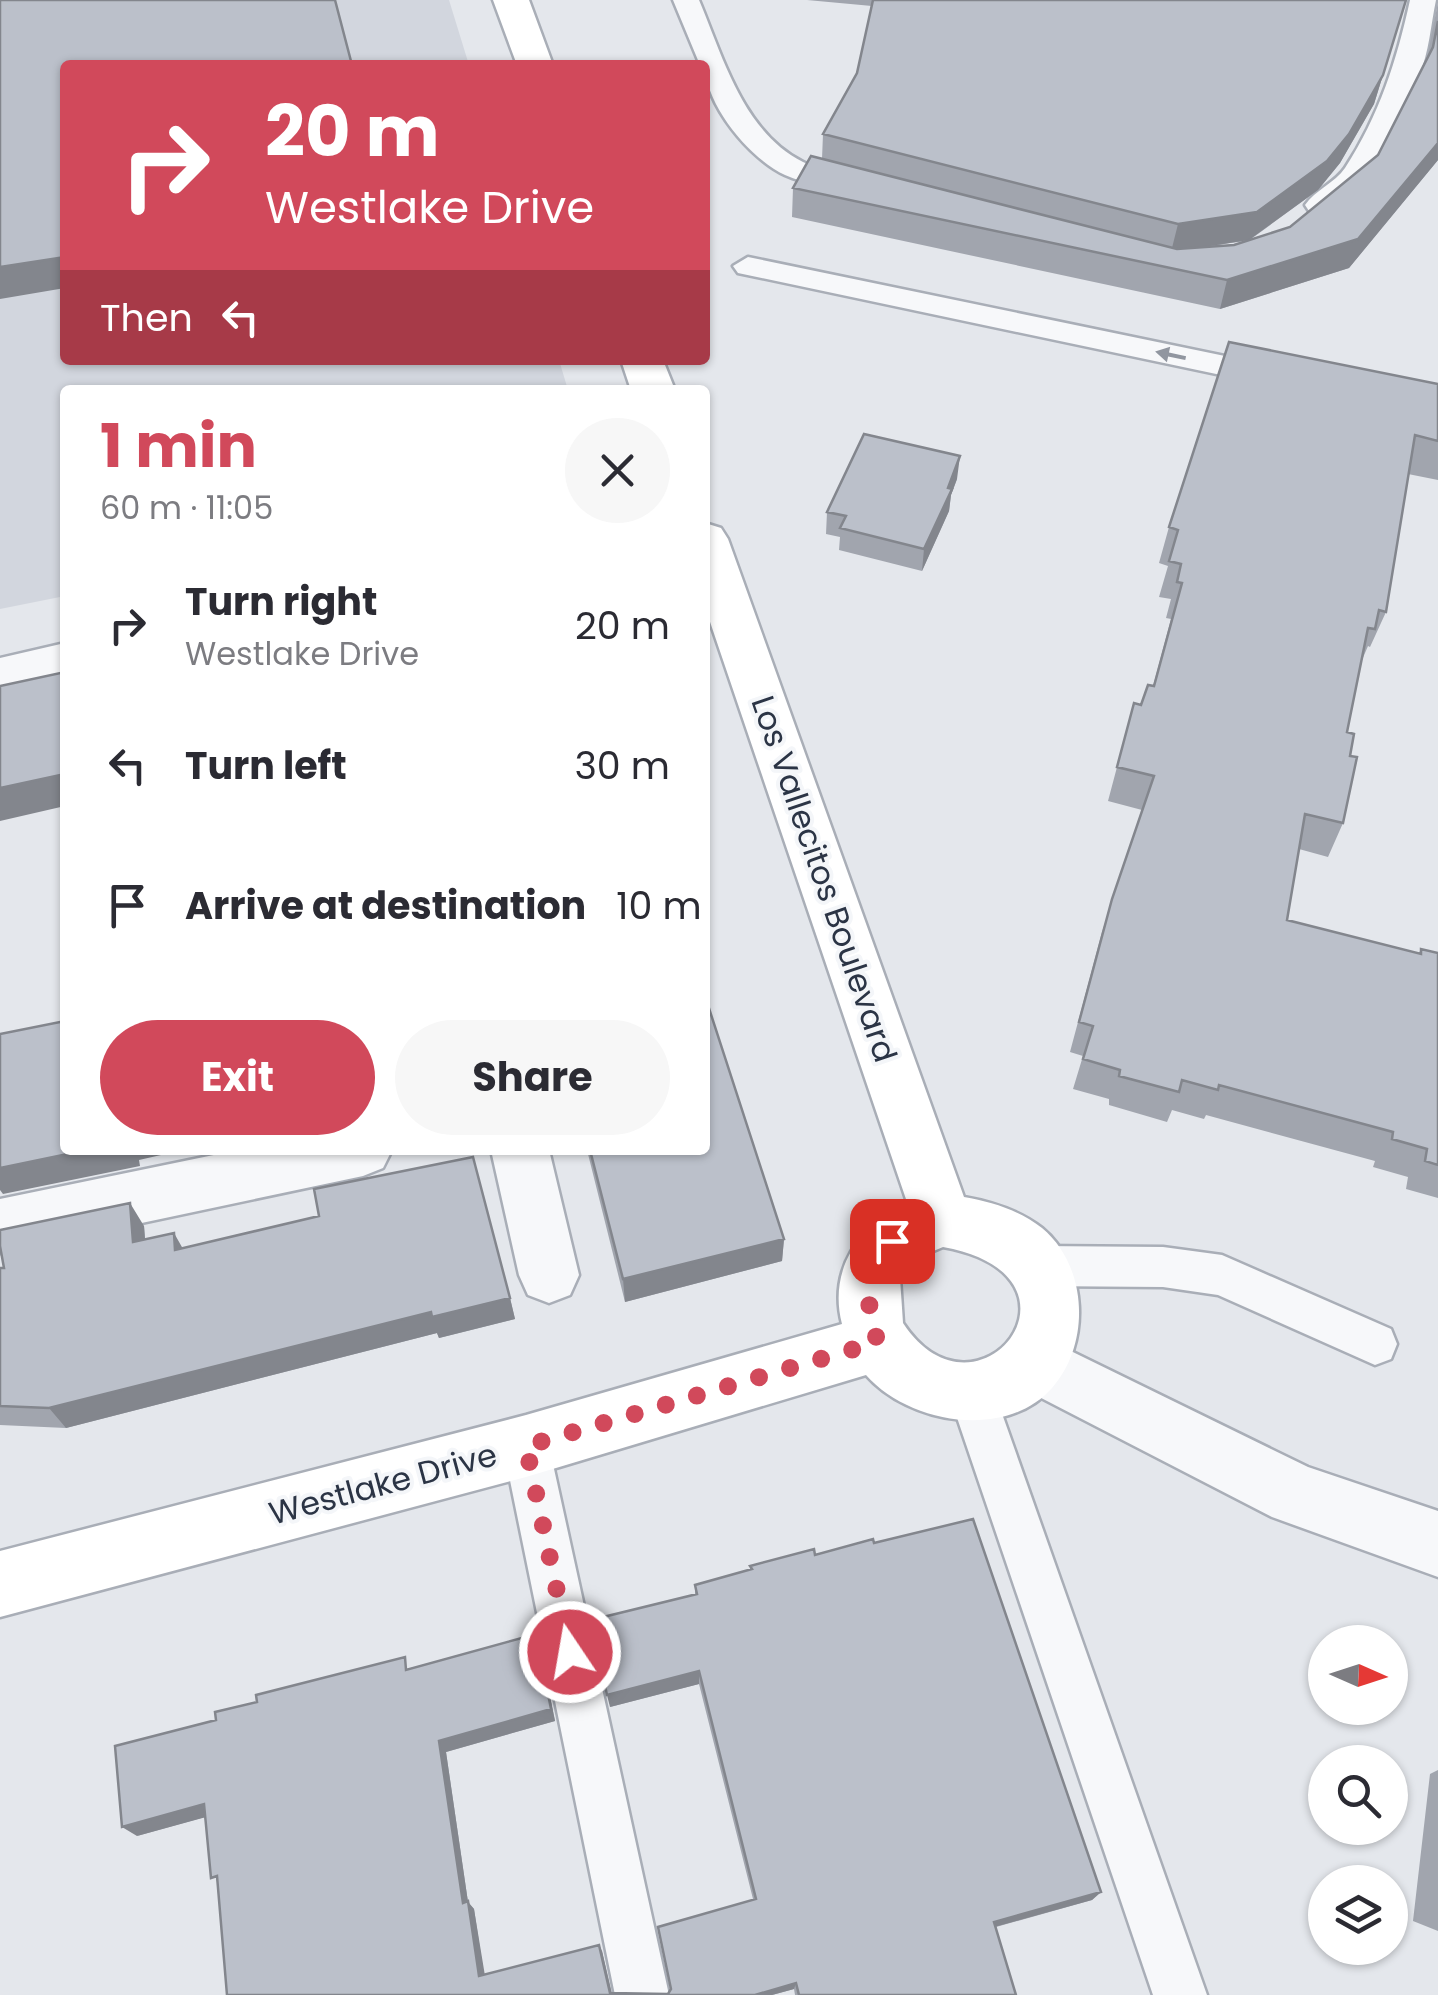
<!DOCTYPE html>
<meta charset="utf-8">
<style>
body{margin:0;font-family:Poppins,sans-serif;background:#f7f7f7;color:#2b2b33;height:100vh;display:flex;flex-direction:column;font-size:38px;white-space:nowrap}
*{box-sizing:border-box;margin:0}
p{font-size:32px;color:#7c7c81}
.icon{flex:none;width:55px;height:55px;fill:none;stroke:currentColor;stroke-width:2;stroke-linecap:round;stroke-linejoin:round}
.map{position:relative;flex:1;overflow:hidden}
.sheet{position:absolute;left:60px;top:385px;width:650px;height:770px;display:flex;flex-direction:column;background:#fff;border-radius:10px;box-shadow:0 2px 8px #0004}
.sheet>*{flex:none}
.guide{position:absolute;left:60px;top:60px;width:650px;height:305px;border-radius:10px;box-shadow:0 2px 8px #0004;background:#d1495b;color:#fff;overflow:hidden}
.needle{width:65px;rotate:93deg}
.fabs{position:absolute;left:1308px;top:1625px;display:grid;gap:20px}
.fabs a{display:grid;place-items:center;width:100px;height:100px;border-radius:50%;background:#fff;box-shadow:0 2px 8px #0004;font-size:50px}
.pin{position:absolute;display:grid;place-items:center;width:85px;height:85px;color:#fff;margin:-42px;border-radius:20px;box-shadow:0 5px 15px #0006}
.me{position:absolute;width:110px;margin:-55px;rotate:348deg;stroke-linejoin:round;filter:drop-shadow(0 0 8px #0008)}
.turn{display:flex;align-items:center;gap:35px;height:210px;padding:0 40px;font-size:45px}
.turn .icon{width:130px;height:130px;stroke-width:2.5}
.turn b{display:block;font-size:70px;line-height:85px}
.then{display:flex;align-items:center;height:95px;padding:0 40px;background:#0003;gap:20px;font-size:38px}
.round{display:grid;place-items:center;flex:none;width:105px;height:105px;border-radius:52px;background:#f7f7f7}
.head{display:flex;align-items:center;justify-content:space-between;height:170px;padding:0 40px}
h1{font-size:60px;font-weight:700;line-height:75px;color:#d1495b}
.action{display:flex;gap:20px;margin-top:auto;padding:20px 40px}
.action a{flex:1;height:115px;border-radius:60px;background:#d1495b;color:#fff;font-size:40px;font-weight:700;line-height:115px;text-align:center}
.action a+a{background:#f7f7f7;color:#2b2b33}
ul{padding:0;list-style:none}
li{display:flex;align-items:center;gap:30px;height:140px;padding:0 40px}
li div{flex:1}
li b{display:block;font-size:38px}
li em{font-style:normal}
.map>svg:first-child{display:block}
.built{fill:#d2d6de}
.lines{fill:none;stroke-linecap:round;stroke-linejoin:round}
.lane-casing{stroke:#a9aeb7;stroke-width:5}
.street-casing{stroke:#a9aeb7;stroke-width:5}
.secondary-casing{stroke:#a9aeb7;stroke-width:5}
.lane{fill:#f7f8fa;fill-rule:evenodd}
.street{fill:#f7f8fa;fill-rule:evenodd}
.secondary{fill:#fff;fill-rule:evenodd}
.wall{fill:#a1a5ae;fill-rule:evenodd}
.shaded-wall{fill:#83868d}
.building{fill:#bbc0ca;stroke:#83868d;stroke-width:2.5}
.oneway{fill:#9196a0}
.route{stroke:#d1495b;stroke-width:18;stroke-dasharray:0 32.4}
.labels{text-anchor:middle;stroke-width:8;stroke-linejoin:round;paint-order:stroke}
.street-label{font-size:32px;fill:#2b3445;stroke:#f4f6f9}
</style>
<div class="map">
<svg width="1438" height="1995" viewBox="0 0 1438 1995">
<rect width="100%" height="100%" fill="#e4e7ec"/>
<path class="built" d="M0 0H449L469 65H65V360H559L568 390H65V596L0 609Z"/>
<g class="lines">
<defs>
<path id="lane" d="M673 0H699C723 57 743 132 803 162 821 171 845 172 864 177L868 183 864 189 854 192C832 186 806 185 785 175 750 159 705 105 705 65H700Z
M1410 0H1436C1431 24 1429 53 1419 76 1405 112 1356 223 1309 211L1305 205C1315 190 1335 183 1345 168 1379 116 1397 60 1410 0Z
M748 257 1273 366 1284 369 1289 376 1284 383 1273 386 738 273 733 266Z
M1038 1246 1163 1247 1222 1255 1391 1329 1397 1344 1391 1359 1375 1365 1218 1295 1163 1287 1038 1286 1023 1280 1016 1266 1023 1252Z
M971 1369 987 1376 994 1391 1207 1995H1153L948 1391 955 1376Z
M526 1423 542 1430 549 1446 669 1995H615L503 1446 510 1430Z"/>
<path id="street" d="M65 643V679L0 694V658Z
M238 1150H392L383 1168 363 1176 0 1253V1199Z
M491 1150H549L579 1275 570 1295 549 1303 528 1295 519 1275Z
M1034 1333 1308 1467 1438 1511V1577L1272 1517 1012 1383 1003 1362 1012 1341Z"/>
<path id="secondary" d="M493 0H529L553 65H517Z
M621 360H663L675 390H631Z
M705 523 721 528 728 539 964 1197C992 1202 1019 1210 1042 1228 1088 1266 1091 1344 1052 1388 1005 1441 908 1423 866 1375L526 1477 0 1617V1551L526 1415 842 1324C828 1270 859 1223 908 1205L705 607ZM943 1247C1103 1276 977 1435 903 1323L900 1278 924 1255Z"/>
</defs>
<use href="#lane" class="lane-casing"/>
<use href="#street" class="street-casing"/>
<use href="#secondary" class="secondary-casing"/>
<use href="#lane" class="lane"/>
<use href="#street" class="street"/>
<use href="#secondary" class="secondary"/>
</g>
<path class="wall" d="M807 0H1406L1374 104 1340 163 1318 190 1251 239 1290 227 1378 155 1427 59 1438 2V160L1349 268 1220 309 792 217 793 188 822 159 823 134 857 73 872 6ZM1246 241 1234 245 1208 247 1230 243Z
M1438 384V480L1408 474 1386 612 1370 647 1368 646 1362 660 1347 732 1350 756 1343 823 1328 857 1299 849 1287 920 1419 953 1421 949 1438 953V1198L1406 1189 1408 1177 1373 1167 1375 1161 1206 1115 1204 1119 1172 1110 1167 1122 1109 1105V1099L1073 1089 1083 1056 1070 1052 1102 932 1142 810 1108 801 1134 703 1141 705 1153 686 1171 619 1166 618 1171 599 1159 597 1168 566 1159 563 1169 527Z
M957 479 951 495 949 511 922 571 839 550 840 537 826 534 827 512Z
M708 1007 784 1239 782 1261 625 1302 587 1150H705Z
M144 1226 145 1239 182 1248 510 1298 515 1319 439 1338 437 1333 66 1428 0 1425V1268Z
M874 1543 1101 1892 1092 1900 996 1927 1016 1995H795L794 1989 772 1995H227L217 1882 205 1817 137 1836 411 1668 536 1634 540 1647 555 1721 446 1752 468 1902 474 1909 484 1975 602 1951 612 1993 668 1994 753 1899 699 1684 610 1707 695 1594V1585L750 1570V1566Z
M1438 1770V1931L1413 1921 1430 1774Z"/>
<path class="shaded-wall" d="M1383 75 1374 104 1340 163 1318 190 1249 240 1171 252 1178 224Z
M1438 143V160L1349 268 1220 309 1227 280Z
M65 257V288L0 299V267Z
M960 456 957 479 951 495 949 511 922 571 924 549Z
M65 774V806L0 821V788Z
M87 1150H183L139 1160 140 1166 3 1194 0 1190V1168Z
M130 1203 144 1226 147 1265 133 1242Z
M174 1233 187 1256 175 1250Z
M784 1239 782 1261 625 1302 623 1279Z
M510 1298 515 1319 439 1338 437 1333 66 1428 49 1408 431 1312Z
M536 1634 540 1647 555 1721 446 1752 468 1902 474 1909 486 1982 479 1976 463 1903 439 1741Z
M699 1671V1684L610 1707 607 1695Z
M204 1804 217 1814 137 1836 122 1827Z
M1101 1892 1092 1900 987 1929 994 1922Z
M599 1945 602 1951 612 1995H611Z
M796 1983 794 1989 772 1995H755Z"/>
<path class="building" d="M0 0H335L352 65H65V257L0 267Z
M873 0H1406L1383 75 1349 134 1327 161 1257 212 1178 224 823 134 857 73Z
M1438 21V143L1358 239 1227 280 793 188 811 156 1177 249 1234 245 1290 227 1378 155 1433 47Z
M1229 342 1438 384V441L1415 435 1386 612 1379 610 1375 629 1368 628 1347 732 1354 734 1350 756 1357 757 1343 823 1305 814 1287 920 1421 954V949L1438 953V1165L1425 1161 1427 1149 1392 1139 1393 1132 1219 1085 1218 1090 1182 1080 1179 1092 1119 1076 1120 1070 1083 1059 1093 1026 1079 1022 1112 899 1154 776 1117 767 1134 703 1141 705 1148 685 1154 686 1182 583 1177 582 1181 564 1169 561 1178 530 1169 527Z
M864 434 960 456 948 488 952 489 924 549 840 528 846 516 827 512Z
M65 672V774L0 788V686Z
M705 996 784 1239 623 1279 590 1150H705Z
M65 1021V1150H87L0 1168V1034Z
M473 1157 510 1298 432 1317 431 1312 49 1408 0 1406V1268H4L0 1246V1230L130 1203 133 1242 174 1233 175 1250 319 1216 314 1189Z
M973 1519 1101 1892 994 1922 1016 1995H799L796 1983 755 1995H227L217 1876 211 1878 204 1804 122 1827 115 1746 216 1720 215 1712 257 1702 256 1695 405 1657 406 1670 536 1634 551 1709 439 1741 463 1903 468 1901 479 1976 599 1945 610 1993 668 1994 671 1989 658 1927 756 1899 699 1671 607 1695 591 1620 697 1594 695 1585 752 1569 750 1566 814 1549 815 1555 873 1539 874 1543Z"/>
<defs><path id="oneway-solid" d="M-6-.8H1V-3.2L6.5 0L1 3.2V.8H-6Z" transform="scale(2.5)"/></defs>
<use class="oneway" href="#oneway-solid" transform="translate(1171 355) rotate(-168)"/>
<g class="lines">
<path class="route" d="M570 1652 526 1446 878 1342C863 1302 867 1275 892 1241"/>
</g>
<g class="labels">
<g class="street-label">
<text transform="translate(824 879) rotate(71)" y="11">Los Vallecitos Boulevard</text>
<text transform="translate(383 1484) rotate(-15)" y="11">Westlake Drive</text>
</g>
</g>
</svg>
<div class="fabs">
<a><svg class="needle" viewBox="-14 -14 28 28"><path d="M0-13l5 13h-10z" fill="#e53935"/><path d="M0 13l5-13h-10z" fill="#7c7c81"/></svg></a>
<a><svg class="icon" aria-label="search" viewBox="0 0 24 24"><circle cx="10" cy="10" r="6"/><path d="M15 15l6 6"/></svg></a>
<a><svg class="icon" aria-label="layers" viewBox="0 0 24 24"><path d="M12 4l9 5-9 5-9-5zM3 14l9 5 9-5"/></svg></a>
</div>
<div class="pin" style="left:892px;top:1241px;background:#d93025"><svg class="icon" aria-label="arrive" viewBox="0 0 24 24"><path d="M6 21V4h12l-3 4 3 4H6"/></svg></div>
<svg class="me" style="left:570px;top:1652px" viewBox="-20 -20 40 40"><circle r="17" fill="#d1495b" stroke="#fff" stroke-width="3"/><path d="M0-11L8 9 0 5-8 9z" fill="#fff"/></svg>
<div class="guide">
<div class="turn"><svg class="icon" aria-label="right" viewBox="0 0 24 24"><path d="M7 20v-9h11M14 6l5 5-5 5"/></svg><div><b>20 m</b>Westlake Drive</div></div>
<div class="then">Then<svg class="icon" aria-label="left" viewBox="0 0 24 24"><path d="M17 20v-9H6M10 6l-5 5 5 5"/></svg></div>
</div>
<section class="sheet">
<div class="head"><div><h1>1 min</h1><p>60 m · 11:05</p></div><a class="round"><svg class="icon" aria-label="close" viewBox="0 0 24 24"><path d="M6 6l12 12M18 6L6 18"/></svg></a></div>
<ul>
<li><svg class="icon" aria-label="right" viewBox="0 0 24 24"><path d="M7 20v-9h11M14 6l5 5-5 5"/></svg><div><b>Turn right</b><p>Westlake Drive</p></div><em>20 m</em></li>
<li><svg class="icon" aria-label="left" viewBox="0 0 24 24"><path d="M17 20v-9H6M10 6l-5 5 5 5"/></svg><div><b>Turn left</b></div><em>30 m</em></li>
<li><svg class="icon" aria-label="arrive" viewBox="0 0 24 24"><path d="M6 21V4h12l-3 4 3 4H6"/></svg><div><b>Arrive at destination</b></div><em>10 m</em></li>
</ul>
<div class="action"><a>Exit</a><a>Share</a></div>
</section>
</div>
